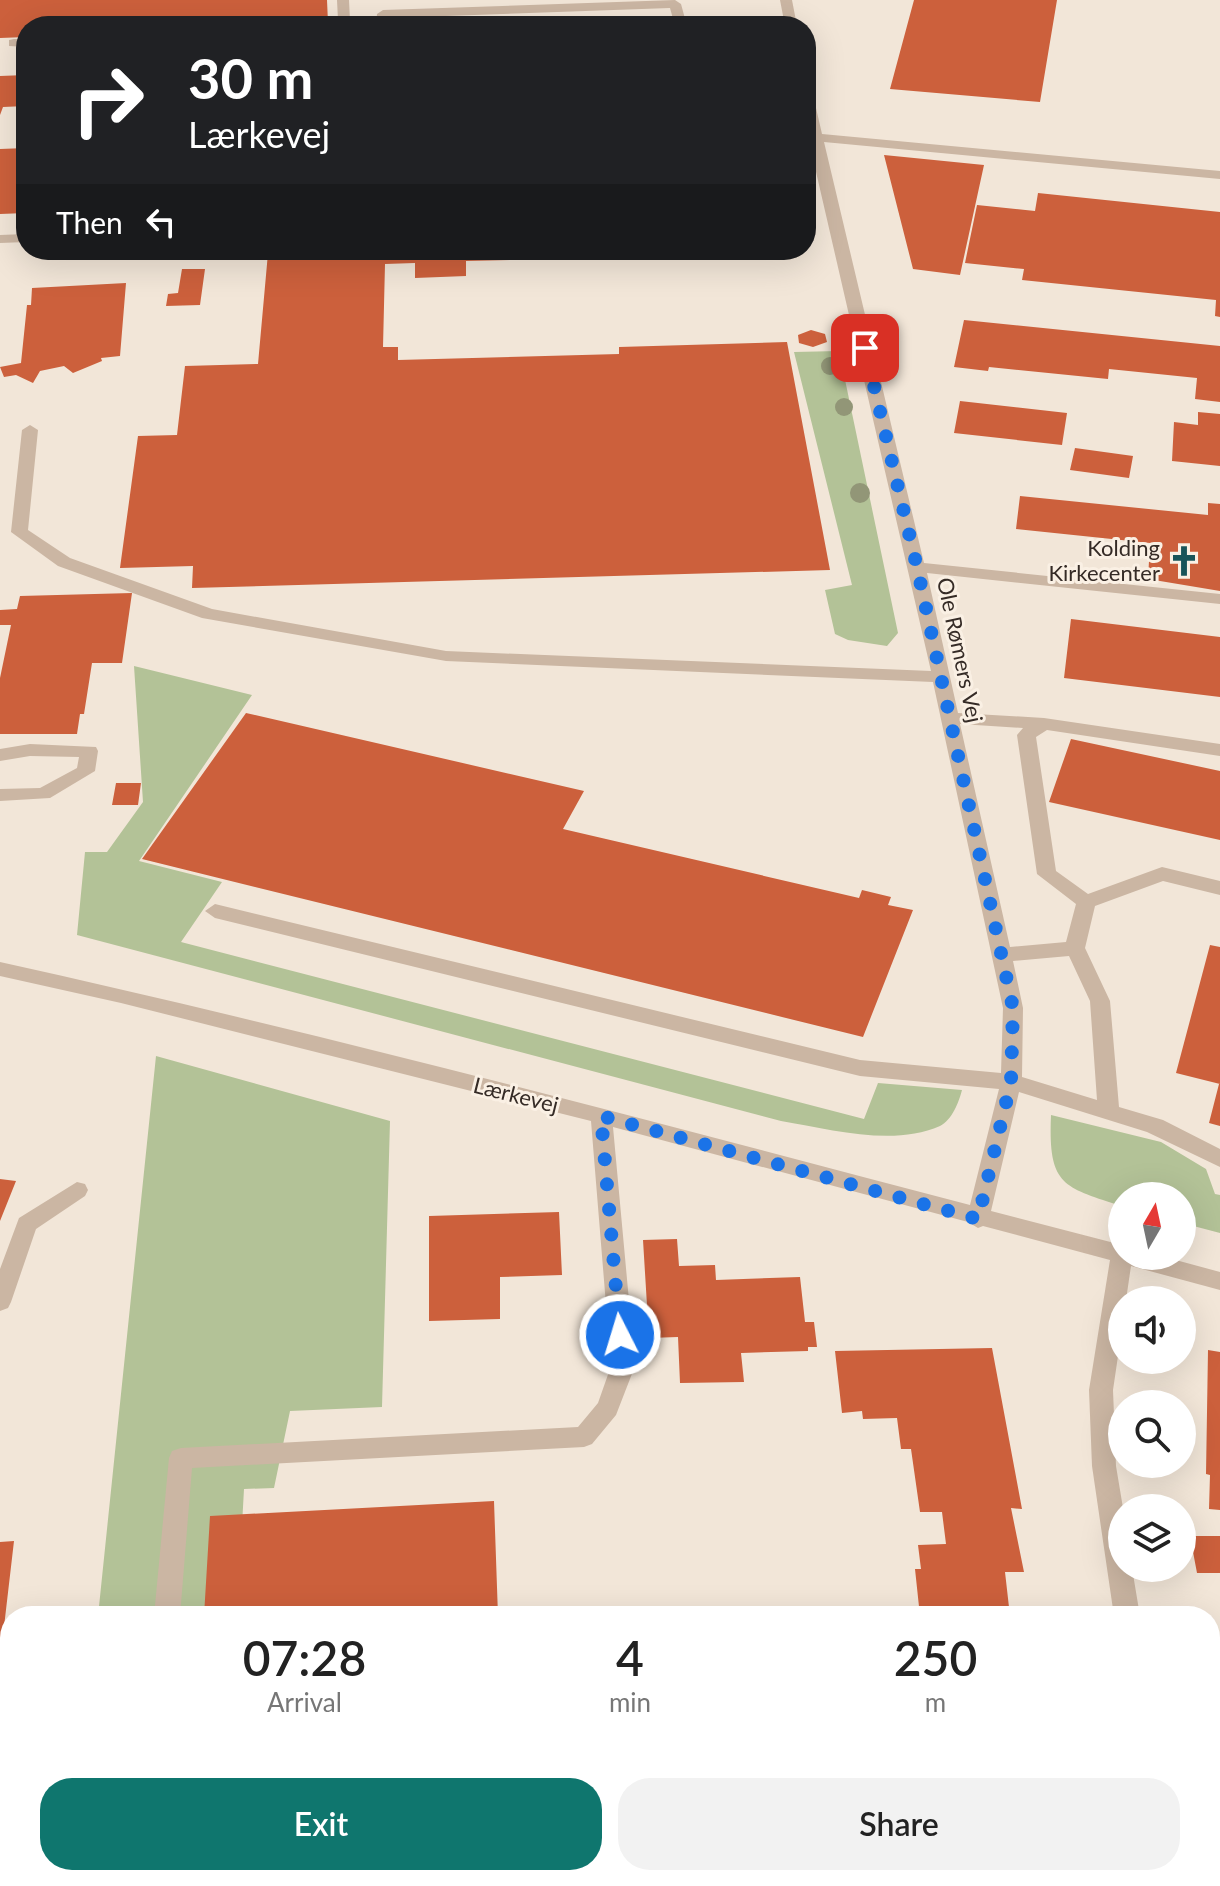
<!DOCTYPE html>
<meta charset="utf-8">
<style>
body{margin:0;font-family:Lato,sans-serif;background:#f2f2f2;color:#222;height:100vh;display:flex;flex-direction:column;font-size:30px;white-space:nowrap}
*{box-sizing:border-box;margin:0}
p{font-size:26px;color:#767676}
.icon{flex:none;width:44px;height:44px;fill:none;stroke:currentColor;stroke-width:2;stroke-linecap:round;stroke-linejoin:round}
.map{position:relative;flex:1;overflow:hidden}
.drawer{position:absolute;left:0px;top:1606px;width:1220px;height:280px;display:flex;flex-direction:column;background:#fff;border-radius:32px 32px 0 0;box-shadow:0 8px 32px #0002}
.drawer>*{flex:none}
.banner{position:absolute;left:16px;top:16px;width:800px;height:244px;border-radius:32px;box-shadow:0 8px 32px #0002;background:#202124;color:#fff;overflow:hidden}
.needle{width:52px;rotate:9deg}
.tools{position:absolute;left:1108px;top:1182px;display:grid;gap:16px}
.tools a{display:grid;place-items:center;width:88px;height:88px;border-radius:50%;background:#fff;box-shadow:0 8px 32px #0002;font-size:40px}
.pin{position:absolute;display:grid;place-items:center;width:68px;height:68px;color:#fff;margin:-34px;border-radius:16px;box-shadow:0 4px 12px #0006}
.me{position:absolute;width:88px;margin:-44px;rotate:355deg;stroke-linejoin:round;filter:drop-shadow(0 0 6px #0008)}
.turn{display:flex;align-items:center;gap:28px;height:168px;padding:0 40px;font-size:36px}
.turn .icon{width:104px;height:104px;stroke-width:2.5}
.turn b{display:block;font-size:56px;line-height:68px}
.then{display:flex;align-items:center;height:76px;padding:0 40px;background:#0003;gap:16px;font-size:30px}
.eta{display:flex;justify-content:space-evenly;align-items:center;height:136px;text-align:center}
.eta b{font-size:48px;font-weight:600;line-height:56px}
.action{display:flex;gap:16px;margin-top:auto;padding:16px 40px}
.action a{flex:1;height:92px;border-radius:32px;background:#0f766e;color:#fff;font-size:32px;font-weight:600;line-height:92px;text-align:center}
.action a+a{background:#f2f2f2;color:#222}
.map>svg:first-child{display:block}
.green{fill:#b3c297}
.building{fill:#cc603c}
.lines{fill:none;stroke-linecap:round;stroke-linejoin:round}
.minor{fill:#cbb6a3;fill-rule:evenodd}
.tree{fill:#929677}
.route{stroke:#1a73e8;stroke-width:14;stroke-dasharray:0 25.2}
.labels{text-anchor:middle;stroke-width:6;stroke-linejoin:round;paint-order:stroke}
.poi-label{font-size:22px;fill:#352b26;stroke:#faf0e4;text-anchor:end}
.street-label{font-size:22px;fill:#352b26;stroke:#faf0e4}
</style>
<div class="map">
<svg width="1220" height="1886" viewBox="0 0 1220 1886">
<rect width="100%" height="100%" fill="#f2e6d8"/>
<path class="green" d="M839 351 898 633 887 646 848 640 835 634 825 590 852 585 794 352Z
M134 666 252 695 139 861 222 882 181 942 864 1119 878 1083 962 1090C959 1102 952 1120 940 1126 893 1147 830 1129 781 1121L77 935 85 852H107L143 802Z
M156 1056 390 1121 382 1407 290 1411 274 1488 244 1489 237 1616H98Z
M1051 1115 1161 1142 1206 1169 1215 1194 1220 1195V1233L1182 1223V1196H1122V1206C1062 1187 1048 1185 1051 1115Z"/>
<path class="building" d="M0 0H327L328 23 259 26H26V37L0 38Z
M914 0H1057L1040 102 890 89Z
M26 75V106L3 107 0 115V76Z
M26 148V213L0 214V149Z
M884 155 984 165 960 275 913 269Z
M1038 193 1220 212V317L1215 316 1216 300 1022 280 1024 269 965 263 977 205 1035 211Z
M249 250H699L700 256 466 261V276L415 278V263L385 264 383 347H398V360L619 354V347L787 342 830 570 192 588 193 566 120 568 138 436 177 435 185 366 258 364 268 253 249 254Z
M182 269H205L200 305 166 306 168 294 178 293Z
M126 283 120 356 101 358 102 361 73 373 64 366 40 371 33 383 16 375 4 377 0 367 21 363 27 305H31L32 288Z
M964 320 1220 346V402L1195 399 1197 378 1109 369 1108 379 989 367 988 371 954 367Z
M811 330 825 334 827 342 813 347 799 343 798 335Z
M960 401 1067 413 1062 445 954 433Z
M1198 412 1220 414V466L1172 461 1174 422 1198 425Z
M1075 448 1133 456 1129 478 1070 470Z
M1020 496 1208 515V503L1220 504V591L1148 579 1150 543 1016 529Z
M132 593 122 663H92L84 714H80L77 734H0V678L11 625H0V610L17 609 20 596Z
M1071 619 1220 637V697L1064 678Z
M246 713 584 791 563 829 859 898 862 890 891 897 888 905 913 910 863 1037 142 859Z
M1071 739 1220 771V840L1049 802Z
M116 783H141L138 805H112Z
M1210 945 1220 947V1084L1176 1073Z
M1219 1084H1220V1126L1209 1123Z
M0 1179 16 1181 0 1221Z
M559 1212 562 1275 500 1277V1319L429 1321V1216Z
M677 1239 679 1266 715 1265 716 1280 800 1277 805 1322H814L817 1347H808V1351L741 1353 744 1382 680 1383 678 1337 649 1338 643 1240Z
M992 1348 1022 1509 1011 1508 1024 1572H1005L1010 1616H920L915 1569H921L918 1545 946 1544 942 1512H920L911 1449H901L897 1418 863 1419 862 1411 842 1413 835 1351Z
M1208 1350 1220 1352V1510L1209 1509 1210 1475 1206 1474Z
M494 1501 498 1616H204L210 1516Z
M1190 1536H1220V1573H1197Z
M14 1541 2 1644H0V1542Z
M10 1732V1799H0V1733Z
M10 1865V1876H50L49 1886H0V1866Z
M915 1876H1042L1043 1886H916Z"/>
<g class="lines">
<path class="minor" d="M337 0H349L350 21 345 26H330L338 20Z
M675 0 681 4 687 26H675L670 8 389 18 388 26H376L377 14 383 10Z
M780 0H792L797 26H785Z
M14 39H26V47L9 46V40Z
M806 91 813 95 822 134 1220 171V179L824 142 924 563 1220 594V604L927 573 958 713 1044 718 1220 744V756L1047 730 1036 737 1056 871 1088 894 1162 867 1220 881V895L1163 881 1095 906 1085 948 1110 1001 1119 1107 1163 1120 1220 1149V1167L1147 1132 1019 1092 991 1211 1122 1245V1256H1161L1220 1272V1290L1131 1266 1126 1300H1122V1329L1113 1390 1116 1466 1123 1508 1122 1568H1132L1140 1616H1114L1092 1466 1089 1390 1110 1260 983 1226 978 1228 968 1222 613 1127 635 1366 616 1415 592 1444 584 1447 192 1468 180 1616H154L169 1458 172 1451 181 1448 578 1427 598 1403 611 1366 591 1121 121 1003 0 976V962C325 1034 648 1120 970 1205L999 1089 860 1076 215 918 205 911 215 904 860 1060 1001 1073 1003 1008 933 682 446 661 202 618 58 566 11 532 22 430 30 425 38 430 28 530 70 558 212 609 446 651 931 671 808 137ZM960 724 1023 728 1017 735 1037 874 1076 904 1066 942 1010 947ZM1069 956 1090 1001 1097 1100 1022 1077 1023 1008 1013 961Z
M26 234V242L0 243V235Z
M30 744 96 747 98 751 95 771 50 798 0 801V789L40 788 77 768 79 757 30 756 0 761V749Z
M77 1182 85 1184 88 1190 85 1196 36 1229 11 1302 8 1308 0 1311V1269L19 1218Z
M1153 1876H1181L1182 1886H1154Z"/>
</g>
<g class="tree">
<circle cx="830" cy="366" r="9"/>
<circle cx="844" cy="407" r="9"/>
<circle cx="860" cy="493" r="10"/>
</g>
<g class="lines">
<path class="route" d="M620 1335 601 1116 978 1219 1011 1082 1013 1008 917 567 865 348"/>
</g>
<defs>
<symbol id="church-bare" viewBox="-9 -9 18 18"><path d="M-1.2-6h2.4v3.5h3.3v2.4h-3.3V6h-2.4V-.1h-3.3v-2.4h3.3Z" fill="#195459" stroke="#faf0e4" stroke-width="2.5" paint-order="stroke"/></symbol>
</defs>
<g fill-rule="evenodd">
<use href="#church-bare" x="1162" y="539" width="44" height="44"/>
</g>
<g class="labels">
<g class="poi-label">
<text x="1160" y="556">Kolding<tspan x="1160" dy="25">Kirkecenter</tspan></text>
</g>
<g class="street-label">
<text transform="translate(960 650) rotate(78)" y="8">Ole Rømers Vej</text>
<text transform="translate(516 1095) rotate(14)" y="8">Lærkevej</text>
</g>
</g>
</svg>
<div class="tools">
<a><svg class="needle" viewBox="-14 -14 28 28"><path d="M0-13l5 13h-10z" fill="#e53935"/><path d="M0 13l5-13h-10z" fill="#767676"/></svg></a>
<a><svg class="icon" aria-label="sound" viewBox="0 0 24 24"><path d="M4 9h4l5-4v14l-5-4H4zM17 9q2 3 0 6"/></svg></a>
<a><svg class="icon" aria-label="search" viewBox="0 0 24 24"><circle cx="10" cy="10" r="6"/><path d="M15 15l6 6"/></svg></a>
<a><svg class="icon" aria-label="layers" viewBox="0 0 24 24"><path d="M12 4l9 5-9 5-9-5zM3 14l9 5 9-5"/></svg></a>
</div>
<div class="pin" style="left:865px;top:348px;background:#d93025"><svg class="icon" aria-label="arrive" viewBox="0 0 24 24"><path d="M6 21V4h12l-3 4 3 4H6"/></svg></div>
<svg class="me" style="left:620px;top:1335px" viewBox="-20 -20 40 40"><circle r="17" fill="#1a73e8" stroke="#fff" stroke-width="3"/><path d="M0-11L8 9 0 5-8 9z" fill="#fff"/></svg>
<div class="banner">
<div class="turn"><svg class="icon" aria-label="right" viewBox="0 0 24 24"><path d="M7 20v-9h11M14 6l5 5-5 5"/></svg><div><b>30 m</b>Lærkevej</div></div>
<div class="then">Then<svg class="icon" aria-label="left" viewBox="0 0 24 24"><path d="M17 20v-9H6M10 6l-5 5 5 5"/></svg></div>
</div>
<section class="drawer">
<div class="eta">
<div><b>07:28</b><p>Arrival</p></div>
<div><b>4</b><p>min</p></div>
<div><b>250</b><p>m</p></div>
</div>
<div class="action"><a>Exit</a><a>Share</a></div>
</section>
</div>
